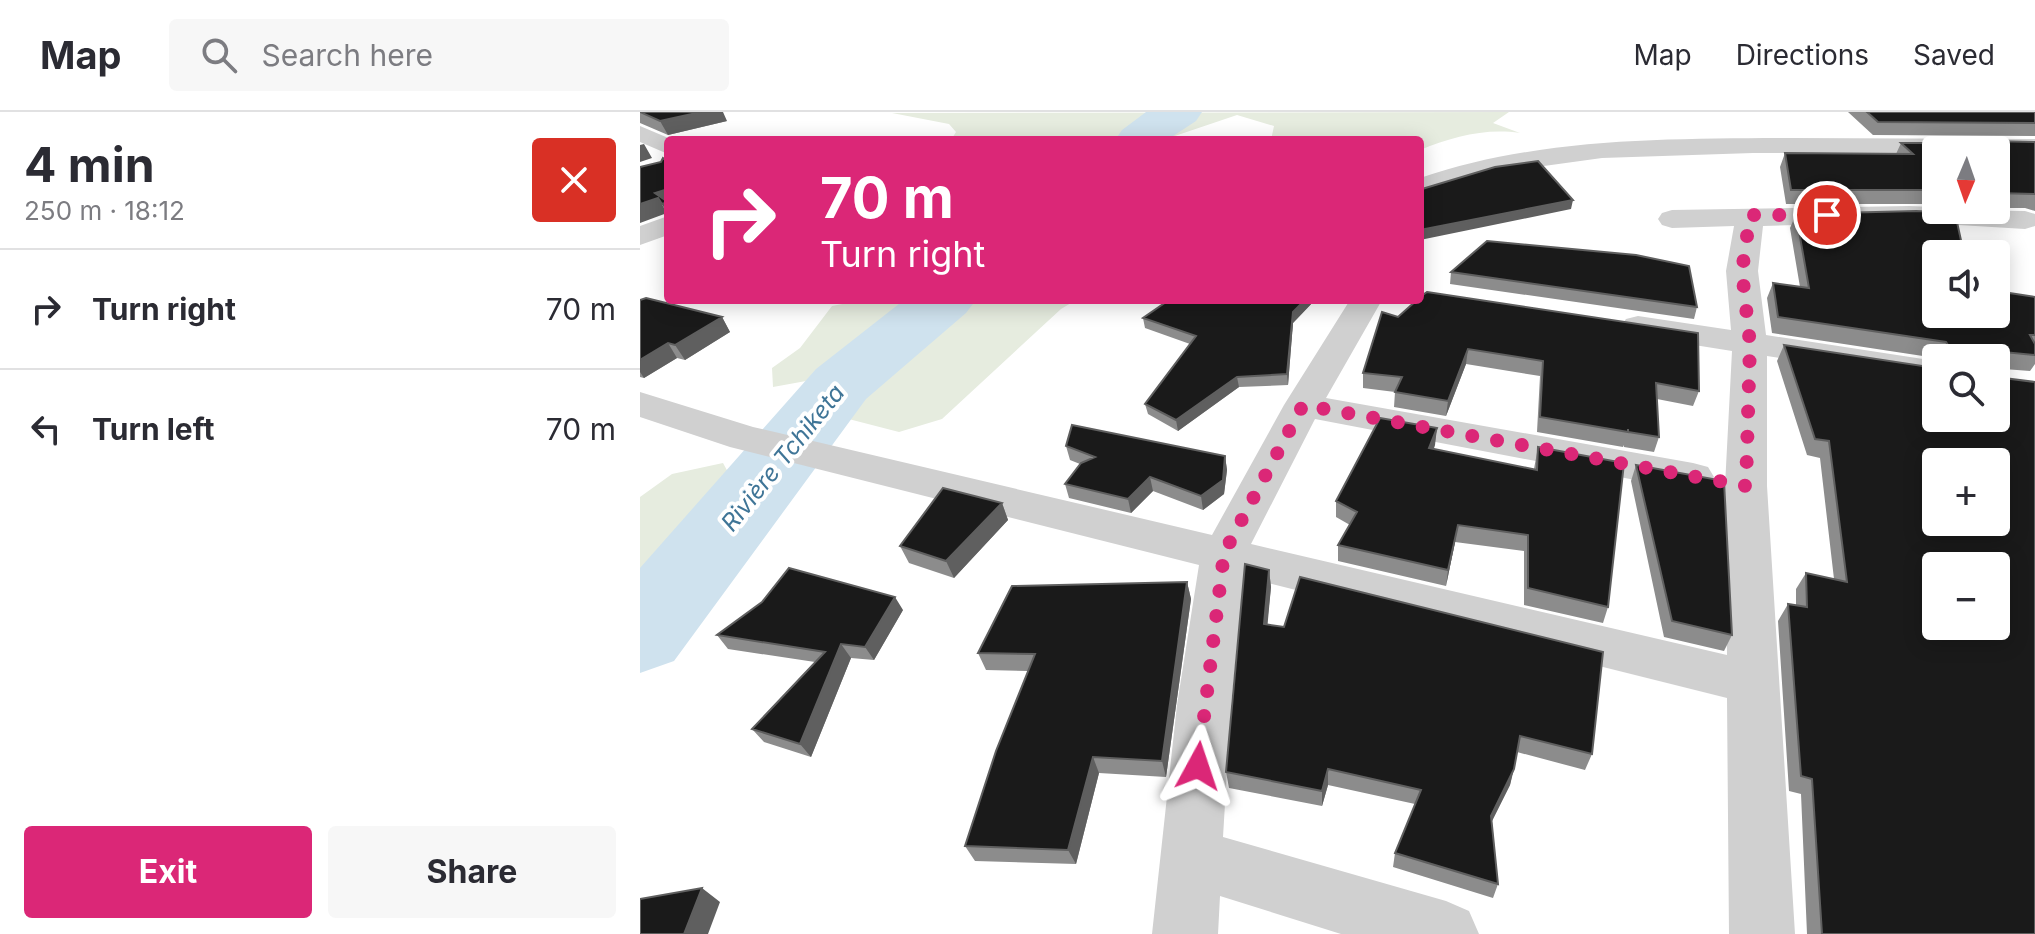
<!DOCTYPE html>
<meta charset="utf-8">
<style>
body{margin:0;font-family:Inter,sans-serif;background:#f7f7f7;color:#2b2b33;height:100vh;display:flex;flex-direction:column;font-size:30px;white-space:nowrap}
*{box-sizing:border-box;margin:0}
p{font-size:26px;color:#7c7c81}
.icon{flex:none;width:44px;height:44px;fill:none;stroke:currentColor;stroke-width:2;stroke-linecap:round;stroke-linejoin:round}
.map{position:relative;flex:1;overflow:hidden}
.details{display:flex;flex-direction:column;background:#fff;width:640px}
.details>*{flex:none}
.hud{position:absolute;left:24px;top:24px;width:760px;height:168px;border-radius:8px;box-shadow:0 4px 20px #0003;background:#db2777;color:#fff;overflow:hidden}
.needle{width:52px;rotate:182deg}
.controls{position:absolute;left:1282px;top:24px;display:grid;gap:16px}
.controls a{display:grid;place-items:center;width:88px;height:88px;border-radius:8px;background:#fff;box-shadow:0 4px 20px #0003;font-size:40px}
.pin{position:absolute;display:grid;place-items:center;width:68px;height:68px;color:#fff;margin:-34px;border:4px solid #fff;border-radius:50%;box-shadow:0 2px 8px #0007}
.me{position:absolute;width:88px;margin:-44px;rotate:5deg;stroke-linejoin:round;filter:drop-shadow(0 0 6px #0008)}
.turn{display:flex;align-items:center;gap:28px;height:168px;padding:0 24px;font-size:36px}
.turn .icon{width:104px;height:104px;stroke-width:2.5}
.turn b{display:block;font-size:56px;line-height:68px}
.round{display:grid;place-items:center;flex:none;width:84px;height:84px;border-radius:8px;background:#f7f7f7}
.overview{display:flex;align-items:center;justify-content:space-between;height:136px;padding:0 24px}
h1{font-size:48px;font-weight:700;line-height:60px}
.primary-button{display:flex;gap:16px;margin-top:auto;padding:16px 24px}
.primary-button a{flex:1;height:92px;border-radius:8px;background:#db2777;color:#fff;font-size:32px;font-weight:700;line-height:92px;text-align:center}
.primary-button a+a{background:#f7f7f7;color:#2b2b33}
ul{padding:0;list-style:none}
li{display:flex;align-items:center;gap:24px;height:120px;padding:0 24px;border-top:2px solid #e1e1e2}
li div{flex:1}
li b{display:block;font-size:30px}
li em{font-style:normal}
header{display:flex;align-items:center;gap:48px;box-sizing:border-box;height:112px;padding:0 40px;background:#fff;border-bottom:2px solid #e1e1e2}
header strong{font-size:38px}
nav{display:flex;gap:44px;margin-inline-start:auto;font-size:28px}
.search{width:560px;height:72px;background:#f7f7f7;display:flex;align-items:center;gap:20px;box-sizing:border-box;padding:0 28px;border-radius:8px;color:#7c7c81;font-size:30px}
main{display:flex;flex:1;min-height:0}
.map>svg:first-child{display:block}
.green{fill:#e6ecdf}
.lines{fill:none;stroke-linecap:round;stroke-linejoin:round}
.river{fill:#cfe2ee;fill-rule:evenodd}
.street{fill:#d0d0d0;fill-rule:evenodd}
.wall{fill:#8c8c8c}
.shaded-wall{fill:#5f5f5f}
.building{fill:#1a1a1a;stroke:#5f5f5f;stroke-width:2;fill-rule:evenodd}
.route{stroke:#db2777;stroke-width:14;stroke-dasharray:0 25.2}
.labels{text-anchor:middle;stroke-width:8;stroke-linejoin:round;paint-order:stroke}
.water-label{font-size:24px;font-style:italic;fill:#3f7597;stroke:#fff}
</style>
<header>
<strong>Map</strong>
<div class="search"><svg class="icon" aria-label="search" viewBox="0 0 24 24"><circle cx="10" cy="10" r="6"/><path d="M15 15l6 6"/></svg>Search here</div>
<nav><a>Map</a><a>Directions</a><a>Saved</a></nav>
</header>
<main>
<section class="details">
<div class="overview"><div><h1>4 min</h1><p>250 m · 18:12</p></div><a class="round" style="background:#d93025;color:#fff"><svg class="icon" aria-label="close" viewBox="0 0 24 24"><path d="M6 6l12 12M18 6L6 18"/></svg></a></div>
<ul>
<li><svg class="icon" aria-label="right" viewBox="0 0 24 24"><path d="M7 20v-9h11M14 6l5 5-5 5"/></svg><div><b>Turn right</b></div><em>70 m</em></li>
<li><svg class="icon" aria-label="left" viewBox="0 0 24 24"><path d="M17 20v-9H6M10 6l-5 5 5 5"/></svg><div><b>Turn left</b></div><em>70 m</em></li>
</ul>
<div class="primary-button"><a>Exit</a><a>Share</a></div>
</section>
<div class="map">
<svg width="1395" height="822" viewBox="0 0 1395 822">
<rect width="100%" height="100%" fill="#fff"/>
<path class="green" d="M869 0 853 11 880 21C844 16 813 25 780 38V28H631L634 14 597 3 523 28H311L316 20 309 12 252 1Z
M223 188H297L271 209 177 267 133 275 132 256 160 236 192 194Z
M334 188H436L421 197 302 307 259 320 197 304 302 211Z
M83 351 95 373 0 480V385L32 362Z"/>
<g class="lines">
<path class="river" d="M506 0H562L556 9 527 28H475L482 18Z
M264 188H336L326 201 226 287 34 549 0 561V456L176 257Z"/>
<path class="street" d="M0 14 33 28H28V42L0 30Z
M1153 26 1395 27V41L1296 38V41H1113L962 46 853 61 780 83V66C900 25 1028 27 1153 26Z
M1269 94 1296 95V98L1385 99 1395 102V114L1385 117 1269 110 1123 114 1118 159 1126 223 1296 249V271L1127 244V374L1155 822H1089L1087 586 604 465 591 593 583 725 806 789 829 799 839 822H701L580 784 578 822H512L537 593 559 453 90 335 0 305V280L113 315 572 423 644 293 710 188H742L686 286 1053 351 1068 355 1074 365 1068 375 1053 379 675 307 611 432 1087 543 1085 374 1092 239 998 224 986 221 981 214 986 207 998 204 1091 218 1086 159 1094 114 1032 116 1022 113 1018 107 1022 101 1032 98Z
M28 104V123L0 133V114Z"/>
</g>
<path class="wall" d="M0 0 87 9 28 23 0 11Z
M1208 0H1395V24L1233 23Z
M1395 30V99L1385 96H1356V38H1296V92H1146L1140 55 1145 41 1256 42 1261 31Z
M1156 102 1296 202 1395 185V252L1390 259 1364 257 1395 822H1167L1161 682 1149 679 1138 509 1148 492 1156 493V477L1166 461 1194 467 1180 346 1167 343 1137 249 1144 233 1296 306 1356 246H1296L1132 221 1127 186 1133 171 1160 175 1150 116Z
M811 160 1057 195 1054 207 810 172Z
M0 188 82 205 90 220 45 248 37 246 4 266 0 265Z
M524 188H675L653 211 648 273 599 275 538 319 508 302 505 292 550 232 505 216 503 206 528 189Z
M758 205 1059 279 1053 294 1017 287 1019 325 1014 340 984 335 983 333V335L897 320 900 264 826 252 806 304 754 295 755 280 723 276V261Z
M797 316 794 337 894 357 898 335 968 495 963 511 884 493V439L815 430 806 474 698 449V433L710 413 696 405V389Z
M426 334 585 344 587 358 584 382 563 398 513 379 491 401 429 386 425 372 440 352 430 348Z
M996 353 1092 523 1084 539 1024 525 991 369Z
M362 391 368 408 314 466 269 451 260 434Z
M629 458 631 475 627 512 952 642 945 658 877 640 870 673 852 709 858 772 853 786 753 755 755 741 775 692 688 673 682 694 589 676 586 660Z
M547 470 551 487 526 665 459 661 436 752 335 749 325 734 388 559 346 558 338 541Z
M263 498 234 548 211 546 171 645 124 630 112 617 175 550 88 537 77 523Z"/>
<path class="shaded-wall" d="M61 0H83L87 9 28 23 20 9Z
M4 32 12 46 0 50V33Z
M28 77V102L18 86 27 101 0 111V92L15 81Z
M933 88 931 97 780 128V118Z
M665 188H675L653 211 648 273 647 262 653 200Z
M82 205 90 220 45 248 35 233Z
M28 231 37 246 4 266 0 260V248Z
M828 237 826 252 806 304 808 289Z
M597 265 599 275 538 319 536 308Z
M797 316 795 333 788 352 789 336Z
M585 344 587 358 584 382 563 398 561 384Z
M510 365 513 379 491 401 488 387Z
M362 391 368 408 314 466 306 449Z
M818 413 815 430 806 474 808 458Z
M629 458 631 475 626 529 624 512Z
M547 470 551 487 526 665 522 649Z
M255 485 263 498 234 548 225 535Z
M201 532 211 546 171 645 160 632Z
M453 645 459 661 436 752 428 738Z
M688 657V673L682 694V679Z
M874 657 870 673 847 719 851 704Z
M62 776 80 790 68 822H44Z"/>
<path class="building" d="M0 0H61L20 9Z
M1227 0H1395V11L1238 10Z
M1306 28 1395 30V82L1356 81V38H1296V78H1151L1145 41 1273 42 1261 31H1303Z
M23 46 28 49V77L15 81 28 90 22 92 18 86 0 92V55L21 50Z
M898 49 933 88 780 118V73L782 77 855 55Z
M1276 99 1315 101 1324 142H1296V202H1356V179L1395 185V223H1390L1395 232V243L1364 240V266L1395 270V822H1182L1172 667 1161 664 1148 492 1167 495 1166 461 1207 470 1189 329 1175 327 1144 233 1296 256V306H1356V246H1309L1308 233 1306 230 1138 205 1133 171 1169 176 1156 102ZM1296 350H1356V410H1296ZM1296 454H1356V514H1296Z
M847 129 996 143 1049 154 1057 195 811 160Z
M787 180 1058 221 1059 279 1016 271 1019 325 988 320V317V320L900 305 903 249 828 237 808 289 755 280 762 265 723 261 742 200 758 205 777 188H780V185Z
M6 186 82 205 35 233 28 231 0 248V188Z
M529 188H665L653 200 647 262 597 265 536 308 505 292 556 224 503 206Z
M740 306 797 316 789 336 897 358 898 335 984 351 968 495 888 476V423L818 413 808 458 698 433 717 400 696 389Z
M432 313 585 344 583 368 561 384 510 365 488 387 425 372 441 351 455 345 426 334Z
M996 353 1084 369 1092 523 1032 509Z
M303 376 362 391 306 449 260 434Z
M605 452 629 458 624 512 644 515 660 465 963 540 952 642 880 624 874 657 851 704 858 772 755 741 781 678 688 657 682 679 586 660Z
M149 456 255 485 225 535 201 532 160 632 112 617 185 540 77 523 122 490Z
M547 470 522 649 453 645 428 738 325 734 356 639 395 542 338 541 372 474Z
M62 776 44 822H0V787Z"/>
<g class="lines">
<path class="route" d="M558 654 584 441 663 293 1106 374 1110 232 1102 159 1110 103H1187"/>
</g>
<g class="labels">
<g class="water-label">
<text transform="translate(143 346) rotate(-51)" y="8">Rivière Tchiketa</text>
</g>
</g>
</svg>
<div class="controls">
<a><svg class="needle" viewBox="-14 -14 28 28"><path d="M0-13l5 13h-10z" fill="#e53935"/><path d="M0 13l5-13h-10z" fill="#7c7c81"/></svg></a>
<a><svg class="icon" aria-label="sound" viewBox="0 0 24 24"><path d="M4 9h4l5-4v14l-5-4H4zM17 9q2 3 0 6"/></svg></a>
<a><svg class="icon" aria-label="search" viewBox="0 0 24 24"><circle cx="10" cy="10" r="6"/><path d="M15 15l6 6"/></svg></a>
<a>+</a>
<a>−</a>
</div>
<div class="pin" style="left:1187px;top:103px;background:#d93025"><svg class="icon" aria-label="arrive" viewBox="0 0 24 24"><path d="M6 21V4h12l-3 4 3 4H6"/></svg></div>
<svg class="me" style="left:558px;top:654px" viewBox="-20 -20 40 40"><path d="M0-17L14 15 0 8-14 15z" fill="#db2777" stroke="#fff" stroke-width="4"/></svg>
<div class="hud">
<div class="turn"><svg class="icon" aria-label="right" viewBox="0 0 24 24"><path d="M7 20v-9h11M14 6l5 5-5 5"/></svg><div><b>70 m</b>Turn right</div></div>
</div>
</div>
</main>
